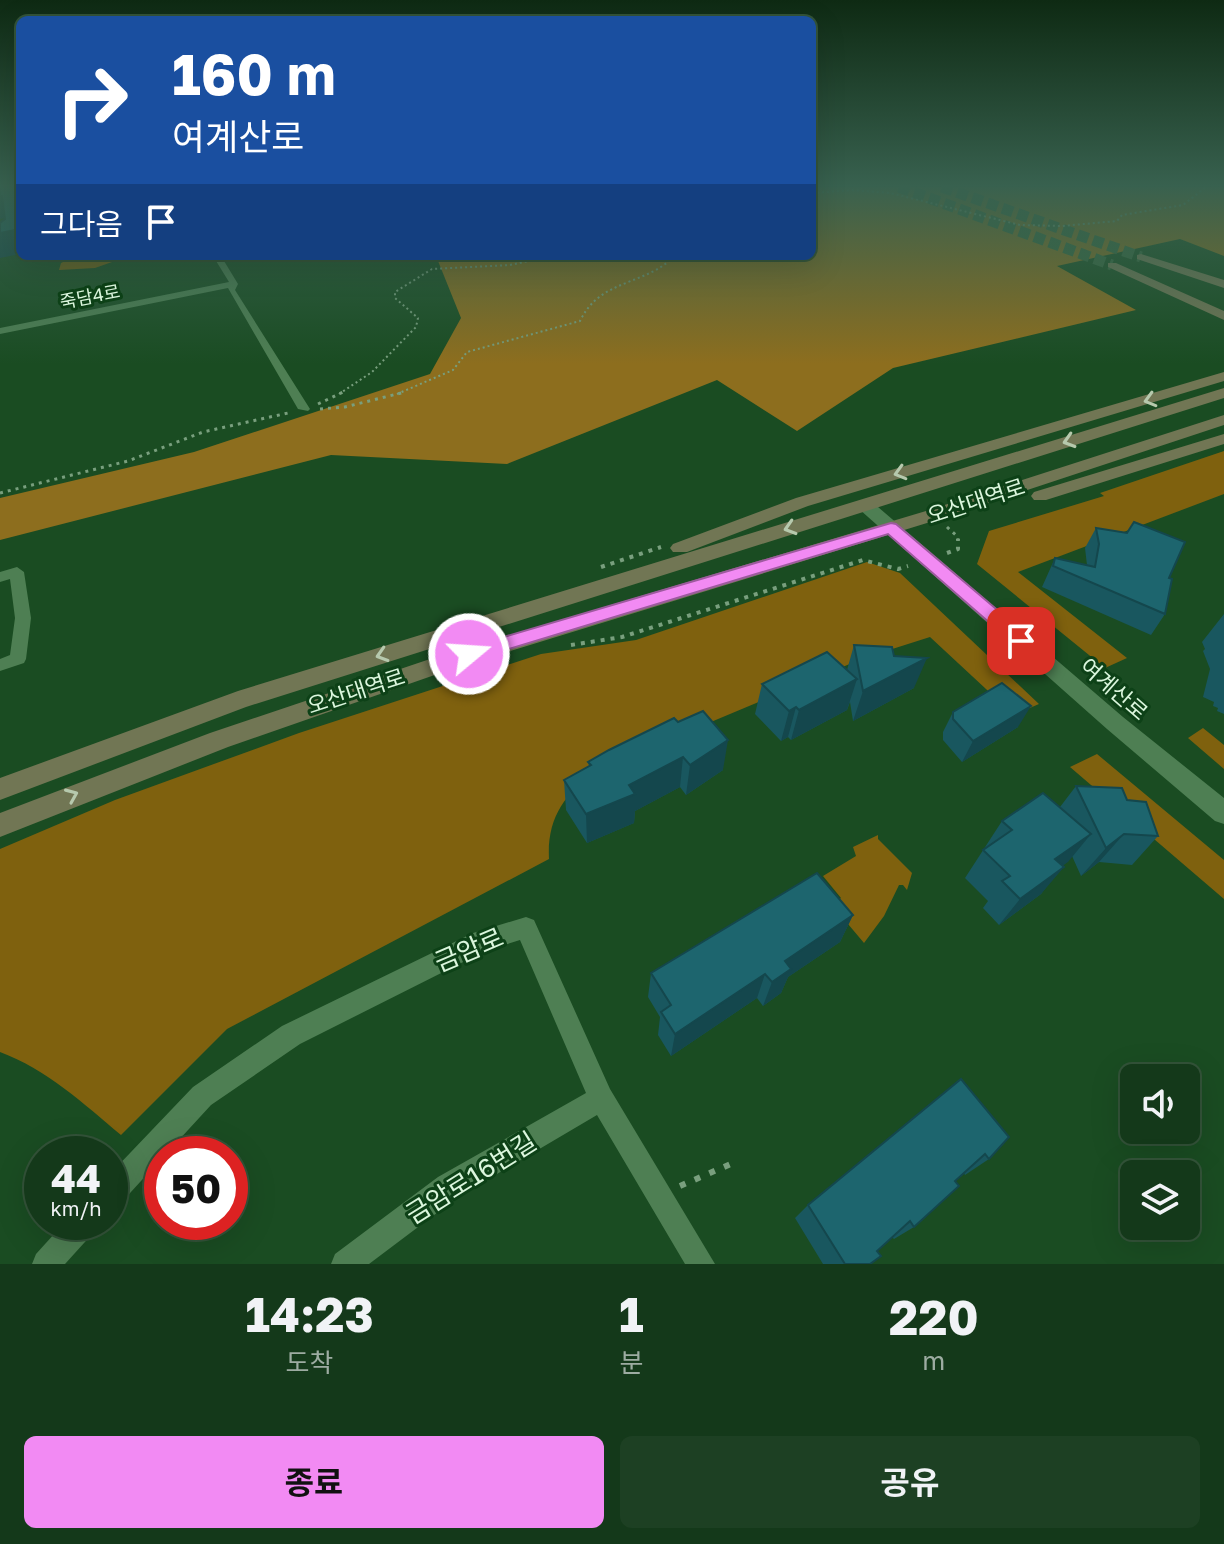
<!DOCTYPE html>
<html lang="ko">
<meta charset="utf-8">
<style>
body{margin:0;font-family:"Golos Text","Noto Sans KR",sans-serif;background:#1d4023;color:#f1f3f6;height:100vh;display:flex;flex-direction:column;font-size:30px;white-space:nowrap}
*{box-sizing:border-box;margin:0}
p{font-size:26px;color:#9daca2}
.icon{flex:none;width:44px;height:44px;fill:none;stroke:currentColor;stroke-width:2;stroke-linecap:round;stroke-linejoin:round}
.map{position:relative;height:1264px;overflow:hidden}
.details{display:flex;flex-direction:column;background:#14391a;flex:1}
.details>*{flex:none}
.hud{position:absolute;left:16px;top:16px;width:800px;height:244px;border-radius:12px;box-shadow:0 8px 32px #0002,0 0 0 2px #335339;background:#1a4fa0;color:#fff;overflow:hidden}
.fabs{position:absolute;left:1120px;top:1064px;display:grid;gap:16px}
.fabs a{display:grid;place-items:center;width:80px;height:80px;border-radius:12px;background:#14391a;box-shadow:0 8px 32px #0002,0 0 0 2px #335339;font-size:40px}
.speed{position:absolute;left:24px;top:1136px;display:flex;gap:16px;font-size:40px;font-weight:700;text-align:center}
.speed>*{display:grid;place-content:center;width:104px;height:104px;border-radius:50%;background:#14391a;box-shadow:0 8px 32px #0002,0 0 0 2px #335339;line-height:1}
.speed small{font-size:20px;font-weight:400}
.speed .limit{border:12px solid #d22;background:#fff;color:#111}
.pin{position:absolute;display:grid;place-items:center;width:68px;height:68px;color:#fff;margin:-34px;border-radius:16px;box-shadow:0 4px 12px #0006}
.me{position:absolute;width:88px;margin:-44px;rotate:72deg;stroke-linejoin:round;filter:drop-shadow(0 0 6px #0008)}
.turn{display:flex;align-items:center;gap:28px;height:168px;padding:0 24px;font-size:36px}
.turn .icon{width:104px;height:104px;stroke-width:2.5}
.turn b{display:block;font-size:56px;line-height:68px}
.then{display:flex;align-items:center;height:76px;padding:0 24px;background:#0003;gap:16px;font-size:30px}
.eta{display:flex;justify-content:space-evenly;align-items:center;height:136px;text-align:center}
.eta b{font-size:48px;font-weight:700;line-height:56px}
.action{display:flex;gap:16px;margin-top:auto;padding:16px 24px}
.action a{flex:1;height:92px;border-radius:12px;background:#f28af3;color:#111;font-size:32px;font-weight:700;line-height:92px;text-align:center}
.action a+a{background:#1d4023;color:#f1f3f6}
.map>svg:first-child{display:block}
.green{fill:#7f610e}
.forest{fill:#8d6e1e}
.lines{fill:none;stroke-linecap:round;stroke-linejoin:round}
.secondary-tunnel{stroke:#37663e;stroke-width:11;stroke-dasharray:11 5;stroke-linecap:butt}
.path-far3{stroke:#799f7e;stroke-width:2;stroke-dasharray:2 3;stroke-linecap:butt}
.path-far2{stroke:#799f7e;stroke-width:3;stroke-dasharray:3 5;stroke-linecap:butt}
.path-far1{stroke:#799f7e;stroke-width:4;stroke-dasharray:4 6;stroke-linecap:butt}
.path{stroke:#799f7e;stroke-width:6;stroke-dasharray:6 10;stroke-linecap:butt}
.minor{fill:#4e7f53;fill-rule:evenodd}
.tertiary{fill:#4e7f53;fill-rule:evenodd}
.secondary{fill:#717654;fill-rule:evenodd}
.wall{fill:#19575f}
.shaded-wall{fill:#14474d}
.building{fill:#1d656e;stroke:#14474d;stroke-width:2}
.oneway{stroke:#b6c9ad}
.route{fill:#f28af3;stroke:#9d5a9e;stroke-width:2}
.labels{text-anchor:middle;stroke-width:6;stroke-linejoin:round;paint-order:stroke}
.far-street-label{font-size:18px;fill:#dbf6dd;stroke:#0d4117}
.street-label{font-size:22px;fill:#dbf6dd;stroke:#0d4117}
.near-street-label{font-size:26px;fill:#dbf6dd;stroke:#0d4117}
</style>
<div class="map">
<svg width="1224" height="1264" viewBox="0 0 1224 1264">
<rect width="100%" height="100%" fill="#1a4c22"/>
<path class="green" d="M113 256 112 262 95 268 59 270 61 263 74 257Z
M1224 451V494L1018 572 1127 658 1105 668 977 564 989 531 1104 496 1100 493Z
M867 562 900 573 1039 704 1014 715 930 637 864 658 594 771C564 796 547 818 549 859L227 1029 121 1135C84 1104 46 1069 0 1052V849L115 800 299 733 541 654 636 640Z
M1203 728 1224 745V769L1188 738Z
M1097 754 1224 860V899L1070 767Z
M878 835V839L912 873 907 890 903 885H899L884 916 864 943 832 905 841 898 823 876 856 856 853 847Z"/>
<path class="forest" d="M812 187H1224V256L1180 239 1057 266 1136 310 893 368 797 431 717 380 507 464 331 455 0 540V498L194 452 430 374 461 318 436 256H812Z"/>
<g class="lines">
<path class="secondary-tunnel" d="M899 187 1112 265
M942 187 1141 257"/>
<path class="path-far3" d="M812 193 852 190 890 193 1020 225 1062 226 1117 221 1122 215 1183 205 1206 187
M339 394 372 372 416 327 418 318 395 298V292L432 269 510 265 552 256
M397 394 453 370 467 352 580 321C596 288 624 286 654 271 662 267 669 261 676 256"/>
<path class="path-far2" d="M318 404 343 392
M320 409 345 407 405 392
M0 493 128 461 203 432 288 413
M947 527 958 537V541"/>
<path class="path-far1" d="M947 553 958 549V539
M601 567 661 547
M571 645 622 637 863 560 898 569 908 566"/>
<path class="path" d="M680 1186 733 1163"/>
<path class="minor" d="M213 256H221L238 284 235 290 310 409 308 411 298 409 228 288 0 334V328L229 282Z
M17 567 24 572 31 618 26 659 24 663 0 671V659L10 655 15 618 10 579 0 582V572Z
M526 917 534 920 610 1089 715 1264H685L597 1115 458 1197 369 1264H331L335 1254 438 1177 586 1093 520 940 485 951 300 1044 211 1105 166 1154H162V1158L120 1204 110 1208V1174L193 1087 282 1026 473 933Z
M65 1222H98L94 1232 65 1264H32L36 1254Z"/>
<path class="tertiary" d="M865 500 871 501 1123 717 1224 798V824L1215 821 1107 729 859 509 857 505 859 501Z"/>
<path class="secondary" d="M1141 254 1224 280V288L1137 259V255Z
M1108 263H1116L1224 311V320L1108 267Z
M1224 372V381L808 506 687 552H673L670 548 673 544 796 498Z
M1224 388V398L246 707 0 800V778L238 691Z
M1224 415V425L940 519 449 670 228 747 0 837V813L210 733 433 658 926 511Z
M1224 434V444L1046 500H1034L1031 496 1034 492Z"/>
</g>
<path class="wall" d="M1096 528 1169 578 1165 614 1151 635 1042 587 1055 558 1087 565 1085 548Z
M1224 614V714L1217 711 1218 708 1213 706 1214 702 1203 697 1210 669 1203 651 1205 649 1202 642Z
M854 645 894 656 914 688 853 721 850 702 847 710 791 740 788 737 781 741 755 714 762 684 847 670Z
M953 712 1018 727 962 762 943 740V732Z
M674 718 723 770 686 795 680 787 635 811 634 823 587 843 566 810 564 780 589 766 588 762Z
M1076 786 1127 800 1158 836 1132 865 1099 862 1081 876 1072 856 1062 866 1041 894 999 925 983 908 988 901 965 878 1002 821 1060 807Z
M853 915 840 942 788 977 781 993 763 1006 757 998 671 1056 658 1035 660 1017 648 997 651 973Z
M961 1079 989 1159 965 1175 964 1173 955 1181 914 1227 894 1239 892 1237 877 1251 870 1264H823L795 1218 808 1205Z"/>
<path class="shaded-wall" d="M0 196H2L12 217 0 219Z
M20 229V254L0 258V233Z
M927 658 914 688 853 721 863 691Z
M857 679 847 710 791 740 799 710Z
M1031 706 1018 727 962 762 973 741Z
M796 707 788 737 781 741 789 711Z
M728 740 723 770 686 795 690 765Z
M683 757 680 787 635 811 634 823 587 843 586 814 629 785Z
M1091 834 1068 862 1033 887 1055 859Z
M1124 834 1099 862 1081 876 1106 848Z
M1064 867 1041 894 999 925 1020 899Z
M853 915 840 942 788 977 781 993 763 1006 772 982 785 961Z
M765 974 757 998 671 1056 675 1034Z"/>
<path class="building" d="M0 187H20V229L0 233V223L5 219 2 196H0Z
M1134 522 1185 542 1169 578 1172 579 1165 614 1053 566 1055 558 1095 567 1099 544 1096 528 1127 533Z
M854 645 892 647 894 656 927 658 863 691Z
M827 652 857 679 799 710 796 707 789 711 762 684Z
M1002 683 1031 706 973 741 953 719V712Z
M703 711 728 740 690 765 683 757 629 785 635 794 586 814 564 780 591 765 588 762 609 750 674 718 678 722Z
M1076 786 1122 788 1127 800 1146 802 1158 836 1124 834 1106 848Z
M1043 793 1091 834 1055 859 1064 867 1020 899 1002 881 1010 876 983 850 1012 830 1002 821Z
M817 873 853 915 785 961 791 969 772 982 765 974 675 1034 661 1012 671 1005 651 973Z
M961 1079 1009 1137 989 1159 985 1154 955 1181 959 1186 914 1227 910 1221 877 1251 881 1256 870 1264H845L808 1205Z"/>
<defs><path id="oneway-chevron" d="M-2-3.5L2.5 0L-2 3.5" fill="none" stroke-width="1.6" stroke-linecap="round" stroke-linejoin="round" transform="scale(2)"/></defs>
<g class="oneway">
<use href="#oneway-chevron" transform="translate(1150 400) rotate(164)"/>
<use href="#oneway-chevron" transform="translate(1069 441) rotate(163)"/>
<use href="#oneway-chevron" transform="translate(900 473) rotate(164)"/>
<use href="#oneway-chevron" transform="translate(790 528) rotate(163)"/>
<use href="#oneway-chevron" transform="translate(382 655) rotate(163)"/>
<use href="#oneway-chevron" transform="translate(72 795) rotate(-23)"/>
</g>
<linearGradient id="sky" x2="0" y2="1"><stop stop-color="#0e2a13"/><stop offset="0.51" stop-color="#38614f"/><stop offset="1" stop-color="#38614f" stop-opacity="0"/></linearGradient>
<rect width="1224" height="364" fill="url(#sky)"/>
<path class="route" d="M891 523 896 524 1028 636 1031 641 1028 645H1015L888 534 469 661 460 654 463 649Z"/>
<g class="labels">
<g class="far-street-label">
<text transform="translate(90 297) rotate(-11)" y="6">죽담4로</text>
</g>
<g class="street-label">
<text transform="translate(976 501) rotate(-18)" y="8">오산대역로</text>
<text transform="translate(1114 689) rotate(41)" y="8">여계산로</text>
<text transform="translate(356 691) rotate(-18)" y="8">오산대역로</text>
</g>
<g class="near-street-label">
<text transform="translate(469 950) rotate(-23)" y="9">금암로</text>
<text transform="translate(471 1178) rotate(-32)" y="9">금암로16번길</text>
</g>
</g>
</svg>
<div class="fabs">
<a><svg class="icon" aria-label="sound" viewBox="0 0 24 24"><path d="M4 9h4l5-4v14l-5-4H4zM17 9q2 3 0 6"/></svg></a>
<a><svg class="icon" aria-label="layers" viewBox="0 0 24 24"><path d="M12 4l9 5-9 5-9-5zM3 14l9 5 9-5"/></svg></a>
</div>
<div class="speed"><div>44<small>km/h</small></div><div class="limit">50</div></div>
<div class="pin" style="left:1021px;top:641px;background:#d93025"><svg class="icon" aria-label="arrive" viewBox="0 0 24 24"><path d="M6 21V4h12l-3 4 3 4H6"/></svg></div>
<svg class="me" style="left:469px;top:654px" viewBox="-20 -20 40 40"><circle r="17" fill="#f28af3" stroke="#fff" stroke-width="3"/><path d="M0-11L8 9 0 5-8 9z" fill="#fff"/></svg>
<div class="hud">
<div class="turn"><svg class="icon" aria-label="right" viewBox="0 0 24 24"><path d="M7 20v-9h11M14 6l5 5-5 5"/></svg><div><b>160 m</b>여계산로</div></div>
<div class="then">그다음<svg class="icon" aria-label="arrive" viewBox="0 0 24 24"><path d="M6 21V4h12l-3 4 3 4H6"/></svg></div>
</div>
</div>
<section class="details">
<div class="eta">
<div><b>14:23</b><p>도착</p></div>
<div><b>1</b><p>분</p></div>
<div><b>220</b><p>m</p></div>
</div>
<div class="action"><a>종료</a><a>공유</a></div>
</section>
